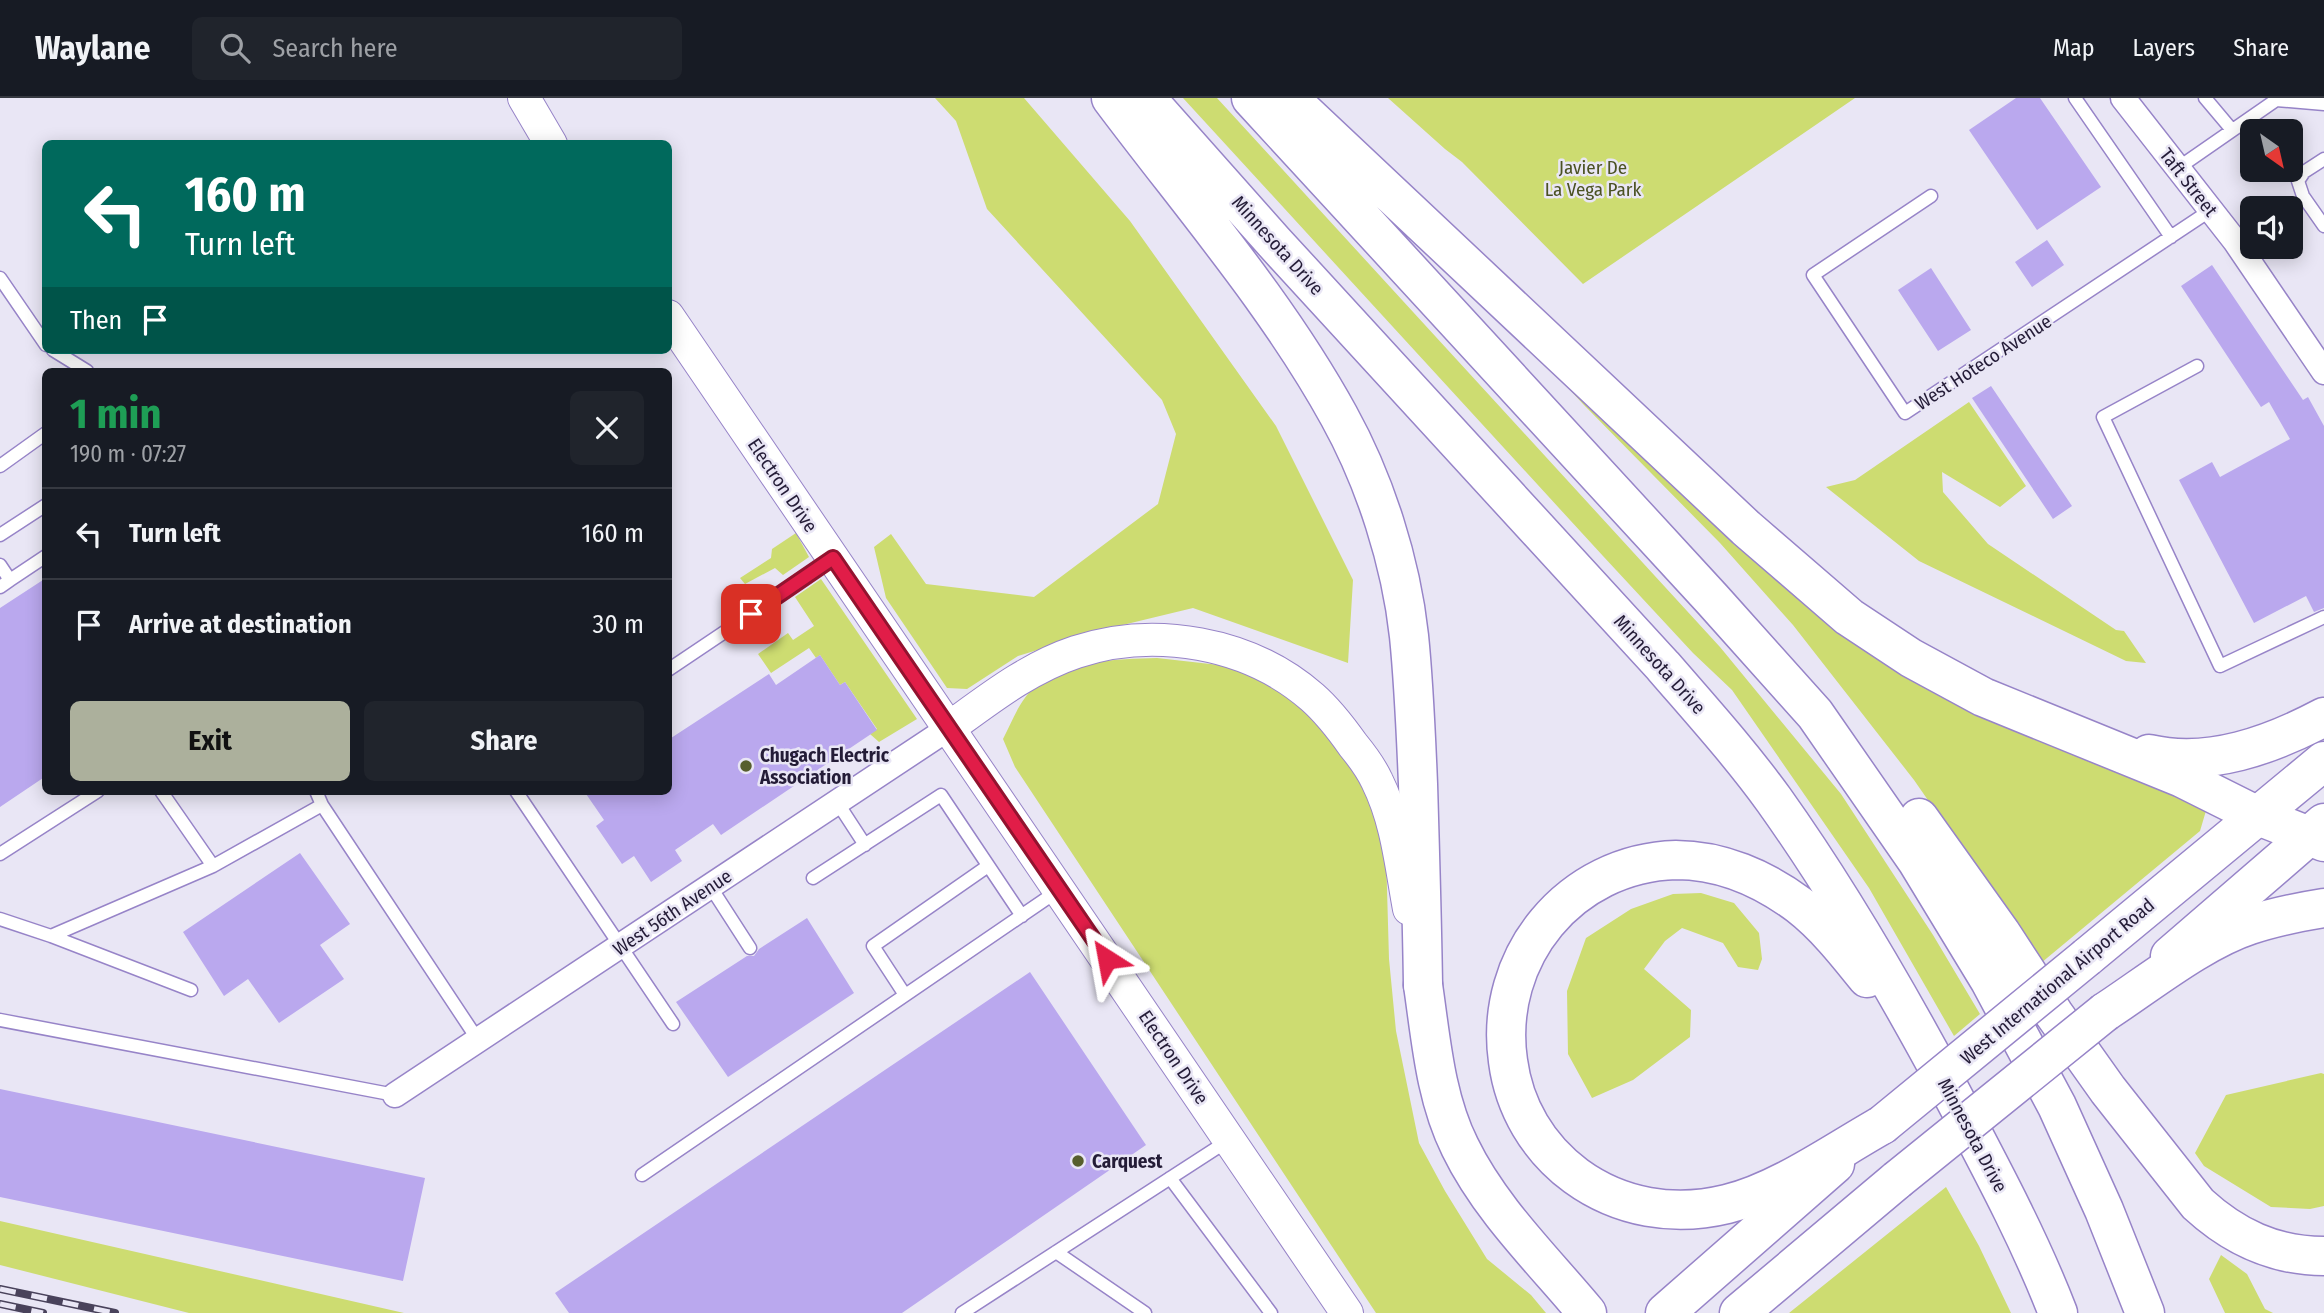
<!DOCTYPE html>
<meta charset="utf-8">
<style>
body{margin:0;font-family:"Fira Sans Condensed",sans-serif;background:#20242c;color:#f1f3f6;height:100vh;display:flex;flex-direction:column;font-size:26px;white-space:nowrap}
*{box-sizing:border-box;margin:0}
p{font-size:23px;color:#9ea1a6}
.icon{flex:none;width:38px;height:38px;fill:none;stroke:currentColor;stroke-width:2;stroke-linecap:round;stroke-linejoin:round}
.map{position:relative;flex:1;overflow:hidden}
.details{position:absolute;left:42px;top:270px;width:630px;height:427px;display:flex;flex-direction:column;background:#171b24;border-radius:10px;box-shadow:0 4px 18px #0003}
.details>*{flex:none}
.guide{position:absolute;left:42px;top:42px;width:630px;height:214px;border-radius:10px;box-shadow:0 4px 18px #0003;background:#00695c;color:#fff;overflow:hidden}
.needle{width:46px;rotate:146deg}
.controls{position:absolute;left:2240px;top:21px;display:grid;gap:14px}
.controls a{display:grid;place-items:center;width:63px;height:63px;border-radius:10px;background:#171b24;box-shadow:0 4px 18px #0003;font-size:35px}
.pin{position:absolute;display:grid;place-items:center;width:60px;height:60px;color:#fff;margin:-30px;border-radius:14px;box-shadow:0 4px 10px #0006}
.me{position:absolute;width:77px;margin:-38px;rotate:326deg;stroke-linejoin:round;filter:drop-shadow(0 0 5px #0008)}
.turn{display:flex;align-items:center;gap:24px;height:147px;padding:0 28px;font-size:32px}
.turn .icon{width:91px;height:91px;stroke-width:2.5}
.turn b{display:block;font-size:49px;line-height:60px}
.then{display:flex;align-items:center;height:66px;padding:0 28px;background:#0003;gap:14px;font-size:26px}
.round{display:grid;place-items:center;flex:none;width:74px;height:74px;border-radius:10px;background:#20242c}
.summary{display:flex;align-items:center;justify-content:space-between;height:119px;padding:0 28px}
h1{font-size:42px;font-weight:700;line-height:52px;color:#1e9e55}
.primary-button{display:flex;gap:14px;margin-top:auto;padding:14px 28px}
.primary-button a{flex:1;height:80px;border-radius:10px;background:#acb09c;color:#111;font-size:28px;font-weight:700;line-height:80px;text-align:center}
.primary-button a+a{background:#20242c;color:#f1f3f6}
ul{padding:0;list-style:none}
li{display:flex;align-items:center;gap:21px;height:91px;padding:0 28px;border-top:2px solid #363941}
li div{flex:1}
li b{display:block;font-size:26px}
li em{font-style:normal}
header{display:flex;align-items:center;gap:42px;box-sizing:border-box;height:98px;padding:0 35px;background:#171b24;border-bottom:2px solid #363941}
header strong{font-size:33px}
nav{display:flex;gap:38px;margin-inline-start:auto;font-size:24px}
.search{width:490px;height:63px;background:#20242c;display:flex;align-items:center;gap:18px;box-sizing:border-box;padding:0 24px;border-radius:10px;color:#9ea1a6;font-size:26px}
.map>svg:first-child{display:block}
.green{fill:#cddc71}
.building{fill:#baa8ee}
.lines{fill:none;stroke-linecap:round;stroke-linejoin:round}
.service-casing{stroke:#9784c8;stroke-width:15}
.minor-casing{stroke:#9784c8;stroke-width:27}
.tertiary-casing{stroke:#9784c8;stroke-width:34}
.primary-casing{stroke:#9784c8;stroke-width:41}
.motorway-casing{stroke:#9784c8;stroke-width:41}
.service{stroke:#fff;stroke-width:12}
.minor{stroke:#fff;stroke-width:24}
.tertiary{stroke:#fff;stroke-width:32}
.primary{stroke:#fff;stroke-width:38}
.motorway{stroke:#fff;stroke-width:38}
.rail-casing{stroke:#49425b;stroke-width:8}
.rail{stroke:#e9e6f5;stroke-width:5;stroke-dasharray:16;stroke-linecap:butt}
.primary-bridge-casing{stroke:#9784c8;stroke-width:41;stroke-linecap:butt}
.primary-bridge{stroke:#fff;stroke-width:38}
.route-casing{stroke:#92132f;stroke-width:18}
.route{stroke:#e11d48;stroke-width:12}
.poi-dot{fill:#575e2d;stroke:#e9e6f5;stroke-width:2.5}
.labels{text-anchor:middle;stroke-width:5;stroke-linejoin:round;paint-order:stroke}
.park-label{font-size:19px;fill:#4b5223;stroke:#e9e6f5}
.street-label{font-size:19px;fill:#241c37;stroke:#e9e6f5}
.poi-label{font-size:19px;font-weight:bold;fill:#241c37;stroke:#e9e6f5;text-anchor:start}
</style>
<header>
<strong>Waylane</strong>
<div class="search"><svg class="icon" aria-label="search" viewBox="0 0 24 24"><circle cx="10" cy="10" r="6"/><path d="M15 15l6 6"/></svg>Search here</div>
<nav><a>Map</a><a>Layers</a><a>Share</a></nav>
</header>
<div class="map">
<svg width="2324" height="1215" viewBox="0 0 2324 1215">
<rect width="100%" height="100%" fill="#e9e6f5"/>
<path class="green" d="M935 0H1024L1130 123 1276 328 1353 482 1348 565 1193 510 1106 531 1018 558 967 591 947 590 886 500 874 449 891 436 926 486 1034 499 1158 406 1176 336 1162 302 987 111 956 23Z
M1183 0H1217L1720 549 1841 696 1933 837 1980 916 1954 938 1869 790 1732 592 1693 555 1603 458Z
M1388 0H1855L1583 186 1462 64 1445 51Z
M1460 173 1821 506 2208 706 2200 733 2041 865 1914 682 1793 527 1720 445 1583 306Z
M1969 304 2026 388 2000 409 1942 374 1943 394 1988 446 2116 532 2124 533 2146 565 2126 563 1919 463 1826 389 1855 382Z
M796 435 809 459 783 477 775 470 745 486 740 480 771 460 772 451Z
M821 481 917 621 879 644 870 636 877 631 845 584 840 587 820 557 816 560 809 550 771 575 758 556 788 535 793 542 814 528 795 499Z
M1157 560 1228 568 1273 587 1316 624 1378 702 1386 756 1389 861 1396 933 1419 1045 1445 1093 1487 1161 1531 1197 1546 1215H1376L1015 669 1003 641C1012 624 1020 601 1035 589 1070 562 1115 561 1157 560Z
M1701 795 1734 805 1759 835 1762 861 1758 872 1738 869 1723 845 1682 830 1665 843 1644 871 1691 912 1690 939 1633 982 1592 1000 1568 956 1567 893 1586 840 1631 811 1673 796Z
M2321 975 2324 976V1108L2310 1111 2271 1109 2204 1068 2195 1055 2226 997Z
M1946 1089 1979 1148 2011 1215H1789Z
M0 1123 404 1215H189L0 1167Z
M2221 1157 2247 1176 2265 1211 2273 1215H2225L2209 1181Z"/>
<path class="building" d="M2016 0H2040L2101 89 2037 132 1969 32Z
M2047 142 2064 167 2032 189 2015 164Z
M2212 167 2303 302 2308 299 2324 328V510L2314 514 2306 498 2254 525 2179 382 2212 364 2220 379 2290 341 2269 304 2261 309 2181 188Z
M1931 170 1971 232 1938 253 1898 192Z
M1991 288 2072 408 2053 421 1972 300Z
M46 480V678L0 709V510Z
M820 557 840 587 845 584 877 632 721 737 713 726 675 752 682 763 651 784 634 758 622 766 596 728 604 722 584 693H668V642L769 576 776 587Z
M300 755 350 826 320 847 344 881 279 925 248 881 224 898 183 834Z
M807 820 854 895 728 979 676 904 747 858H754L759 851Z
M1030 874 1146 1047 902 1215H569L555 1195Z
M0 991 425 1080 403 1183 0 1099Z"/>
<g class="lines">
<defs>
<path id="service" d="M2075 0 2171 139
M2205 0 2232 32
M2324 61 2304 74 2298 83 2303 98 2324 128
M2178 70 2276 2 2324 6
M1931 98 1813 177 1905 315 2211 112
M0 180 46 247
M53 252 87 273
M2197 268 2103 319 2220 568 2324 519
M0 368 46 335
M0 437 46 407
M0 467 10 482 0 489
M10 482 46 458
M668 572 833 461
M161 693 213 768
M316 693 322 707
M516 693 673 926
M837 704 865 747
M0 756 98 693
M813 780 941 697 1022 818
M710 788 750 850
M0 821 51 838 213 768 322 707 478 942
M51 838 191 892
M905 897 873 848 988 768
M0 922 395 997
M642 1077 1059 792
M1170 1080 1271 1215
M1056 1154 1145 1215
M962 1215 1229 1042"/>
<path id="minor" d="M2123 0 2235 143 2324 274
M395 997 949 630"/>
<path id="tertiary" d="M524 0 551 46
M668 218 1347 1215
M949 630C989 601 1028 570 1076 554 1154 528 1249 544 1312 599 1328 613 1341 630 1353 647 1362 658 1371 670 1377 683 1397 723 1401 768 1409 811"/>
<path id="primary" d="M2170 858 2324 725
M2087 859 2324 663
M1423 887C1431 941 1435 999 1460 1049 1490 1111 1543 1162 1587 1215
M1665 1215 1835 1066
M1739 1215 1897 1082"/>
<path id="motorway" d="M1111 0C1188 103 1277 205 1339 318 1375 383 1401 464 1409 538 1414 587 1416 637 1418 686 1420 753 1422 820 1423 887
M1146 0 1274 144 1663 568C1701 612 1740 655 1774 702 1841 796 1898 895 1952 996 1990 1068 2029 1140 2058 1215
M1251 0 1712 501 1815 616 1917 763 1990 883 2057 1008 2104 1112 2145 1215
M1289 0 1746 430 1849 519 1911 560 1983 599 2182 680 2256 717 2324 744
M2149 656C2209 670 2271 647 2324 619
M1919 720 2001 835 2054 916 2108 992 2198 1106C2234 1139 2274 1158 2324 1158
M1867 880C1847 855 1825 827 1799 807 1764 781 1721 762 1676 762 1570 765 1493 859 1508 963 1514 1009 1538 1050 1576 1078 1620 1110 1674 1119 1727 1106 1780 1093 1834 1054 1882 1027
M2105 914C2148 886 2201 843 2250 827 2274 819 2299 814 2324 810"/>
</defs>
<use href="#service" class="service-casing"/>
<use href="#minor" class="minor-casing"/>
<use href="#tertiary" class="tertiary-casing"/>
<use href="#primary" class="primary-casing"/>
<use href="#motorway" class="motorway-casing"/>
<use href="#service" class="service"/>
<use href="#minor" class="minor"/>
<use href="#tertiary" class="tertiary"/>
<use href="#primary" class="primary"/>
<use href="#motorway" class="motorway"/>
<defs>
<path id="rail" d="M0 1191 115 1215
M0 1206 43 1215"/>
</defs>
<use href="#rail" class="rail-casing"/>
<use href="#rail" class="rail"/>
<defs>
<path id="primary-bridge" d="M1882 1027 2087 859
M1897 1082 2105 914"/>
</defs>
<use href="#primary-bridge" class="primary-bridge-casing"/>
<use href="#primary-bridge" class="primary-bridge"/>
</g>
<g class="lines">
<defs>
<path id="route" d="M751 516 833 460 1107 861"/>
</defs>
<use href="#route" class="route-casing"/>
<use href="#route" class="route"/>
</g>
<g class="poi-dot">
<circle cx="746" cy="668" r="7"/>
<circle cx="1078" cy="1063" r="7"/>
</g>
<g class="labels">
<g class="park-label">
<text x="1593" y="76">Javier De<tspan x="1593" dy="22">La Vega Park</tspan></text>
</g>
<g class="street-label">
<text transform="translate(2189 84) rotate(52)" y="7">Taft Street</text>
<text transform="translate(1278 147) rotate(48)" y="7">Minnesota Drive</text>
<text transform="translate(1983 264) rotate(-33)" y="7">West Hoteco Avenue</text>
<text transform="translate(783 387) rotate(56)" y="7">Electron Drive</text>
<text transform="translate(1660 566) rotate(48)" y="7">Minnesota Drive</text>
<text transform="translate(672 814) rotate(-34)" y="7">West 56th Avenue</text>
<text transform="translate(2057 883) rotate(-40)" y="7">West International Airport Road</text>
<text transform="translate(1174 959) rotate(56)" y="7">Electron Drive</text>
<text transform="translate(1973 1037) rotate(62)" y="7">Minnesota Drive</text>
</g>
<g class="poi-label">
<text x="760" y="664">Chugach Electric<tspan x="760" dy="22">Association</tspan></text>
<text x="1092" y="1070">Carquest</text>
</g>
</g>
</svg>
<div class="controls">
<a><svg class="needle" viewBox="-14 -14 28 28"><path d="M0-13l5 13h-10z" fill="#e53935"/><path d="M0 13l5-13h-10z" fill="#9ea1a6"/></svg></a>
<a><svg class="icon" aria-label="sound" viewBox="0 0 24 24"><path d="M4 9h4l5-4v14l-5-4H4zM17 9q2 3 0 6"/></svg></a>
</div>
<div class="pin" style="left:751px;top:516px;background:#d93025"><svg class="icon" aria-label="arrive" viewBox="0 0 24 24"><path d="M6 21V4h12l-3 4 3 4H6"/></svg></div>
<svg class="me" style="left:1107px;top:861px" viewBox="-20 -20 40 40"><path d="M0-17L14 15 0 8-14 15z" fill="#e11d48" stroke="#fff" stroke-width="4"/></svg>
<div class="guide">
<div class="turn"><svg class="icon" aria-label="left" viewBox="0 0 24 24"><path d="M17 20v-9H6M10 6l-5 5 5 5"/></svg><div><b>160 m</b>Turn left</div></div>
<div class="then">Then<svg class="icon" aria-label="arrive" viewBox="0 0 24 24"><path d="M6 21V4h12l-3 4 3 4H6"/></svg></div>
</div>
<section class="details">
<div class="summary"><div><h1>1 min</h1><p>190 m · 07:27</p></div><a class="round"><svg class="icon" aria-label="close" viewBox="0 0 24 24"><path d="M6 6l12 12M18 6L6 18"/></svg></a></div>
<ul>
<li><svg class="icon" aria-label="left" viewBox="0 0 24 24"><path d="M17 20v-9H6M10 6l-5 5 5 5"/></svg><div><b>Turn left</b></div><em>160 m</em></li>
<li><svg class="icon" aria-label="arrive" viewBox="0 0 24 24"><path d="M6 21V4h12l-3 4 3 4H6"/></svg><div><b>Arrive at destination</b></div><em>30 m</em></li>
</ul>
<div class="primary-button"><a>Exit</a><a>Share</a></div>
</section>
</div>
